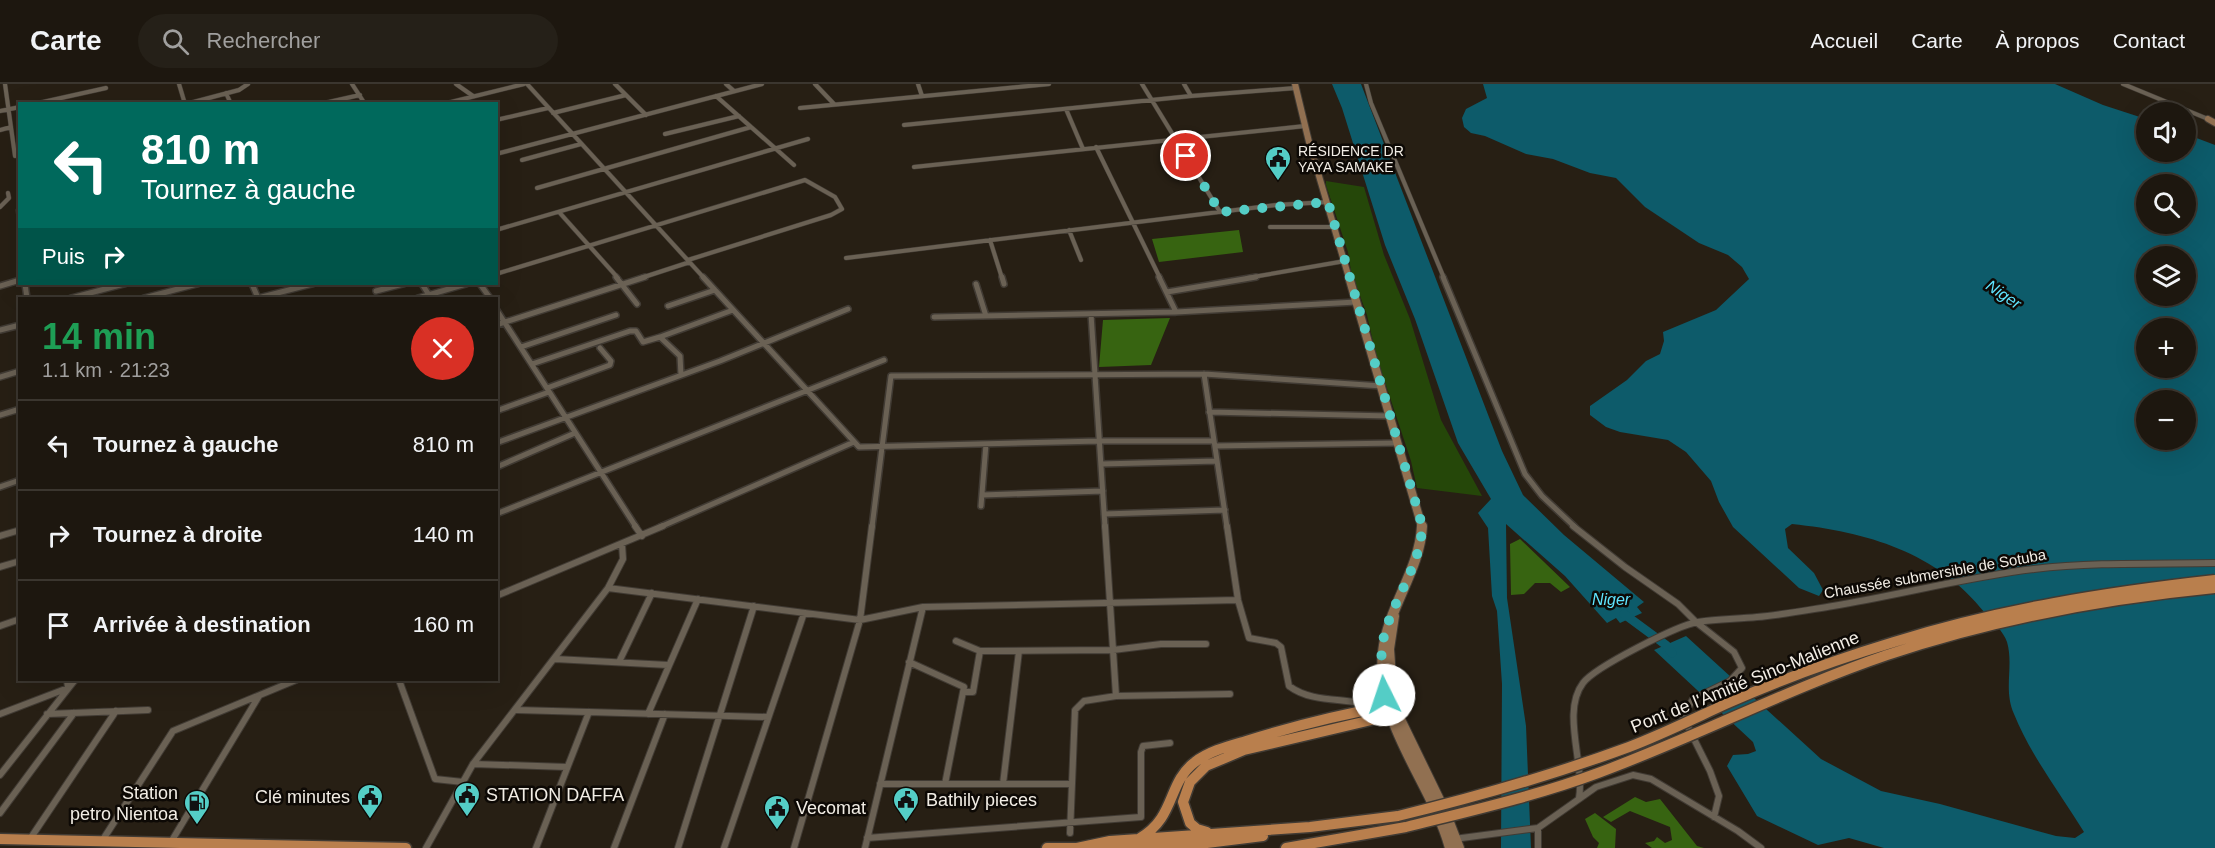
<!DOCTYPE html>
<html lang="fr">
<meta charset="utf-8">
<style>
body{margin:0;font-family:Arial,sans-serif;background:#252018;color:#f1f3f6;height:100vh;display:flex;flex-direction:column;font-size:22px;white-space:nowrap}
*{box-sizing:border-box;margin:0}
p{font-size:20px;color:#a09f9e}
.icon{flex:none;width:33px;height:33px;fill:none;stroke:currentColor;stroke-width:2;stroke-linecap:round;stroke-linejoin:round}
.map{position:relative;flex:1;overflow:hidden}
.panel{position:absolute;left:18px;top:213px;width:480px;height:384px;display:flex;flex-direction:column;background:#1d170f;border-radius:0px;box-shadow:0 6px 24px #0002,0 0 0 2px #3b362f}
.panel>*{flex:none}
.hud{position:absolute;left:18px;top:18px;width:480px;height:183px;border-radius:0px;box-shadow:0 6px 24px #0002,0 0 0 2px #3b362f;background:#00695c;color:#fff;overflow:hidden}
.buttons{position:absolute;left:2136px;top:18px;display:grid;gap:12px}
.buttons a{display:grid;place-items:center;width:60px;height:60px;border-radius:50%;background:#1d170f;box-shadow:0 6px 24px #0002,0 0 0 2px #3b362f;font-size:30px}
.pin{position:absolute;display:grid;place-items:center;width:51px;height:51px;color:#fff;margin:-26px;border:3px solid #fff;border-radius:50%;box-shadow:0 2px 6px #0007}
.me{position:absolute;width:66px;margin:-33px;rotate:356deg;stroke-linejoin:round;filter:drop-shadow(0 0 4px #0008)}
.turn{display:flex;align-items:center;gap:21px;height:126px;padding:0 24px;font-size:27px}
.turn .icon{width:78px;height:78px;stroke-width:2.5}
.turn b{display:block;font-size:42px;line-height:51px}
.then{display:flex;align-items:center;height:57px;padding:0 24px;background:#0003;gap:12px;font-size:22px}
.round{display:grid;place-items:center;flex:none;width:63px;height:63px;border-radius:32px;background:#252018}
.headline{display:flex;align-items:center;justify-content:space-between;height:102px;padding:0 24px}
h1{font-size:36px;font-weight:700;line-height:45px;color:#1e9e55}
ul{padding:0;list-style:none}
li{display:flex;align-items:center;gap:18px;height:90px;padding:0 24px;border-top:2px solid #3b362f}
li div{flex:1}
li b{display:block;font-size:22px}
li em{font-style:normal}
header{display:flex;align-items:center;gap:36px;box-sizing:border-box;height:84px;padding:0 30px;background:#1d170f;border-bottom:2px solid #3b362f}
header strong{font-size:28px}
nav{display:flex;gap:33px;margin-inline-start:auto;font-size:21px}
.search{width:420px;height:54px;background:#252018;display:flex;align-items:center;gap:15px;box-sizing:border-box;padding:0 21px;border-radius:33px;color:#a09f9e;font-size:22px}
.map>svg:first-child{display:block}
.green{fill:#254709}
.forest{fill:#376411}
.water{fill:#0d5b6a;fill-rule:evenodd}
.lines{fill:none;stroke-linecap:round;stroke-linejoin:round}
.canal{stroke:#0d5b6a;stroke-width:9}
.street-far2-casing{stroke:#413b34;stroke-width:5}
.street-far1-casing{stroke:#413b34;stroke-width:8}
.street-casing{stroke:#413b34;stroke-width:8}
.secondary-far2-casing{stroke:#413b34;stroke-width:8}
.secondary-far1-casing{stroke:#413b34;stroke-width:10}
.secondary-casing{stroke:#413b34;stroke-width:12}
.primary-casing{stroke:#413b34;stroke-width:13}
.street-far2{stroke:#6a6154;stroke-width:4}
.street-far1{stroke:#6a6154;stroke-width:5}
.street{stroke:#6a6154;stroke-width:6}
.secondary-far2{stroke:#917051;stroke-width:6}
.secondary-far1{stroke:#917051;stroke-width:8}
.secondary{stroke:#917051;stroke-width:10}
.primary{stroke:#b97f4d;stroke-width:10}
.primary-bridge-casing{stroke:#413b34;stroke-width:13;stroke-linecap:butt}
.primary-bridge{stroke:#b97f4d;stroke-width:10}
.route{stroke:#54cdc6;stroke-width:10;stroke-dasharray:0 18}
.labels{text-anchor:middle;stroke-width:5;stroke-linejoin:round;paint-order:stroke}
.far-poi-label{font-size:14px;fill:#f2ede5;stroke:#0d0905;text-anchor:start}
.street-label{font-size:15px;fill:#f2ede5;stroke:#0d0905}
.water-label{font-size:16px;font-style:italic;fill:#5fe4ff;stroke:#0d0905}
.near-street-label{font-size:18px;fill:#f2ede5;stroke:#0d0905}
.near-poi-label{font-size:18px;fill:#f2ede5;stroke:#0d0905;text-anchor:start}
</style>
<header>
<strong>Carte</strong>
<div class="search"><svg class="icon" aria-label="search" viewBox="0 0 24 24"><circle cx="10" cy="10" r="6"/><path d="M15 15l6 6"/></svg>Rechercher</div>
<nav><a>Accueil</a><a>Carte</a><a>À propos</a><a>Contact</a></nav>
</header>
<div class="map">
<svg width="2215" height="764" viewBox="0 0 2215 764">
<rect width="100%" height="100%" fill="#271f14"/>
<path class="green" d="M1326 97 1364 103 1384 171 1410 235 1441 336 1482 412 1417 404 1411 377 1376 271 1367 231 1351 187 1348 168 1326 101Z"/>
<path class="forest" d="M1239 146 1243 168 1159 178 1152 155Z
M1170 234 1151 281 1099 283 1103 236Z
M1520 455 1570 503 1561 508 1550 499H1535L1524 510 1511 511 1510 460Z
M1635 713 1646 718 1660 715 1697 762 1704 764H1652L1645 759 1654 757 1657 753 1665 759 1672 756 1670 743 1630 727 1611 738 1603 733Z
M1595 729 1616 745 1615 764H1597L1599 759 1593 753 1585 735Z"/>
<path class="water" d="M1332 0H1361L1502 367 1523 411 1564 451 1644 518 1637 523 1642 529 1620 539 1616 534 1607 539 1565 492 1506 440 1507 514 1526 642 1531 764H1501L1502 600 1497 527 1492 512 1488 444 1478 429 1491 415 1458 359 1415 235 1385 161 1342 24Z
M1483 0H2055L2103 21 2146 35V68H2186V50L2215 61V764H1884L1849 754 1818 761 1757 732 1727 682 1733 671 1748 670 1756 667 1753 658 1654 566 1686 552 1821 675 1881 707 1940 720 2056 752 2075 754 2084 748C2060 709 2031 672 2014 630 2003 606 2014 582 2007 558 2004 548 1992 537 1985 529 1937 468 1867 448 1792 440L1785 445 1788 464 1814 489 1823 506 1819 512 1799 504 1733 443 1719 418 1711 397 1686 368 1668 356 1620 348 1606 343 1590 331V322L1627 296 1646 277 1660 270 1664 257 1663 248 1716 226 1749 195 1742 183 1728 171 1699 159 1645 123 1616 94 1590 89 1553 75 1526 70 1485 52 1471 49 1464 43 1462 34 1466 25 1487 14ZM2146 100H2186V140H2146ZM2146 172H2186V212H2146ZM2146 244H2186V284H2146ZM2146 316H2186V356H2146Z"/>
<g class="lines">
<path class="canal" d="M1624 530 1666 561 1672 569"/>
<defs>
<path id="street-far2" d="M5 0 15 72
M179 0 185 20
M352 0 365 20
M456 0 473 12
M527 0 704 194
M615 0 646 31
M726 0 734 7
M815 0 834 20
M918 0 922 12
M1142 0 1220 128
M1184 0 1191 12
M1366 0 1371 19 1444 194
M2123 0 2208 35
M226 9 231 20
M716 12 794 81
M34 20 106 4
M186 20 239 6 248 0
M320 20 360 11
M443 20 524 0
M800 24 1049 0
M1066 25 1083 65
M0 27 20 23
M553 29 626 11
M496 36 548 24
M904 41 1191 12 1296 4
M0 46 11 43
M665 50 739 32
M1096 63 1160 194
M496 70 762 0
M522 76 581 60
M914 83 1305 42
M537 104 751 43
M0 123 9 114 8 109
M18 126 20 145
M559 128 618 194
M1270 143H1335
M496 146 808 55
M1069 146 1081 176
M990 156 1002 194
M846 174 1276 121 1327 118
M496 190 805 96 835 113 842 125 831 131 688 176
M641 194 690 178
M1247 194 1345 177"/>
<path id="street-far1" d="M616 193 637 220
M703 193 859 363 1099 357H1214
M1002 193 1004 200
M1159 193 1176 228
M1443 193 1525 390 1542 412 1575 443
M25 200 27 214
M252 200 258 214
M422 200 429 211
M480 200 490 214
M976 200 986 232
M0 202 20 196
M376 207 403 200
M1167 208 1256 193
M71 214 124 200
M144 214 197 200
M258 214 312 200
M418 214 466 200
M668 222 715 206
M496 225 636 443
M1091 230 1105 443
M934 233 1176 228 1356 218
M496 241 645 193
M0 246 20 241
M521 263 616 231
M532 280 630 247H636L643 258 660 253
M1204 290 1227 443
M681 291 680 272 660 253 733 226
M0 293 20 287
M547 304 610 281 611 277 600 264
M496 327 549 308
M1209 328 1390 332
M0 331 20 325
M496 359 720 277 848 225
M1215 362 1397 359
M1101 380 1217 377
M499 382 575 349
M0 403 20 396
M982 411 1103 407
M981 422 986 360
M496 430 884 276
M1104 430 1225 426
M660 443 854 358
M872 443 891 292 1204 290 1382 302"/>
<path id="street" d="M635 442 642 452
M1105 442 1116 612
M1227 442 1238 516 1249 554 1276 559 1281 563 1289 602C1313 620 1346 613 1374 622
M1573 442 1625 483 1678 520 1696 538 1734 568 1742 584 1730 597 1693 615 1683 633 1710 687 1719 712 1714 733
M0 452 20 446
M0 483 20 477
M608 504 860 536 923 523 1238 516
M496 512 663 442
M0 542 20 535
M956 557 980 567 1113 566 1161 560H1206
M555 575 668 581
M619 578 652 509
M909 578 964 603 945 700
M399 596 435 695 463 698
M963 608H973L980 567
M517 626 768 633
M0 630 68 604 67 596
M47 630 148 626
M648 630 698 515
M473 680 567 683
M0 691 75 596
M880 700H1072
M1003 700 1019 567
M1579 714C1585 680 1561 628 1583 599 1595 583 1678 541 1698 538 1717 535 1738 535 1757 533 1782 531 1808 526 1833 522 1900 511 1967 493 2034 485 2094 478 2155 480 2215 479
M0 729 74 629
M1538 744V764
M1070 749 1075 626 1084 617 1116 612 1230 610
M867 754 1141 733V668L1143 662 1170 659
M30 755 116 627
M1454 755 1538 744 1596 703 1633 691 1651 695 1738 747 1761 764
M102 757 173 647 296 596
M171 758 259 612
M426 764 473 680 608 504 623 475 622 460
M536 764 589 628
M614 764 665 630
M678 764 754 522
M724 764 804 529
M794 764 860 536 872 442
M865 764 923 523"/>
<path id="secondary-far2" d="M1295 0 1309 58 1349 194
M2208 35 2215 39"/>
<path id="secondary-far1" d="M1349 193 1422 443"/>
<path id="secondary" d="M1422 442C1420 486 1388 523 1383 568 1375 640 1432 698 1450 764
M1394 532 1389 565 1393 621 1445 728 1459 764"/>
<path id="primary" d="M1207 748 1197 745 1190 739 1183 718 1190 698 1206 682 1244 666 1397 630
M1140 754C1176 733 1167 699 1195 678 1209 667 1229 662 1246 657 1294 642 1343 630 1393 621
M0 755 406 764
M1097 763 1199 760 1263 752
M1047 764H1081
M1077 764 1110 757 1310 743 1398 732
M1286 764 1406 743"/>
</defs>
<use href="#street-far2" class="street-far2-casing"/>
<use href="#street-far1" class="street-far1-casing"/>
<use href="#street" class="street-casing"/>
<use href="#secondary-far2" class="secondary-far2-casing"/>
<use href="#secondary-far1" class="secondary-far1-casing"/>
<use href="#secondary" class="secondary-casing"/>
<use href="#primary" class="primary-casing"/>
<use href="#street-far2" class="street-far2"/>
<use href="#street-far1" class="street-far1"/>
<use href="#street" class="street"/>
<use href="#secondary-far2" class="secondary-far2"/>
<use href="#secondary-far1" class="secondary-far1"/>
<use href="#secondary" class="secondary"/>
<use href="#primary" class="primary"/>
<defs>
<path id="primary-bridge" d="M1398 732C1476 713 1553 691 1629 663 1663 650 1695 634 1728 619 1782 595 1838 575 1894 558 1999 525 2107 508 2215 496
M1406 743C1470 727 1536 712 1598 689 1696 653 1787 605 1887 571 1994 535 2103 515 2215 504"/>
</defs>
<use href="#primary-bridge" class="primary-bridge-casing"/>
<use href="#primary-bridge" class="primary-bridge"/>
</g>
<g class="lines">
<path class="route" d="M1186 72 1220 128 1328 118 1422 441C1422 476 1398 509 1387 542 1379 564 1381 588 1384 611"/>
</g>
<defs>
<symbol id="civic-pin" viewBox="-11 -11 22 30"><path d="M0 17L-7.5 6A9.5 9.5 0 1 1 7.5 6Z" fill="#54cdc6" stroke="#0d0905"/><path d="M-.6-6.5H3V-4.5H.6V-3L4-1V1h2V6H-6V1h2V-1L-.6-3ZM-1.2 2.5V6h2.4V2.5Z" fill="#111"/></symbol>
<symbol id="fuel-pin" viewBox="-11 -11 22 30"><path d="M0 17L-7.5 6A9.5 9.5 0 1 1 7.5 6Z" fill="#54cdc6" stroke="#0d0905"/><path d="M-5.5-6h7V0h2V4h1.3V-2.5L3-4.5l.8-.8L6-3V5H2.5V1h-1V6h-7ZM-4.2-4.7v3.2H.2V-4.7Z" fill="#111"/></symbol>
</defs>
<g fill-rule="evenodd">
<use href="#civic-pin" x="1263" y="60" width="30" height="40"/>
<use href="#civic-pin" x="452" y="696" width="30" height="40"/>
<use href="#civic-pin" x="355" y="698" width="30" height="40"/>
<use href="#civic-pin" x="891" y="701" width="30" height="40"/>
<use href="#fuel-pin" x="182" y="704" width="30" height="40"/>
<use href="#civic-pin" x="762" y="709" width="30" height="40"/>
</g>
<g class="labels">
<g class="far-poi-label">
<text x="1298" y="72">RÉSIDENCE DR<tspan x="1298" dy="16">YAYA SAMAKE</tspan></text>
</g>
<g class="street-label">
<text transform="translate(1935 490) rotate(-10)" y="5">Chaussée submersible de Sotuba</text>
</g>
<g class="water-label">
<text transform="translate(2004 210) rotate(34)" y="6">Niger</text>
<text x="1611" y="521">Niger</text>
</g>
<g class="near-street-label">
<text transform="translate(1745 598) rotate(-22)" y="6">Pont de l'Amitié Sino-Malienne</text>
</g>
<g class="near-poi-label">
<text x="178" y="715" text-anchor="end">Station<tspan x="178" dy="21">petro Nientoa</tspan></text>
<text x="486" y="717">STATION DAFFA</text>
<text x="350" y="719" text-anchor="end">Clé minutes</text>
<text x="926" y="722">Bathily pieces</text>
<text x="796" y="730">Vecomat</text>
</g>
</g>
</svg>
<div class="buttons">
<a><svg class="icon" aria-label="sound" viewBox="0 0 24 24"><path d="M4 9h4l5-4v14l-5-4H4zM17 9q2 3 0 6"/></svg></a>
<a><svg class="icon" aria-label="search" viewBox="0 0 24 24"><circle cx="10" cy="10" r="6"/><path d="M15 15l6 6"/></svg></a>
<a><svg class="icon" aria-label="layers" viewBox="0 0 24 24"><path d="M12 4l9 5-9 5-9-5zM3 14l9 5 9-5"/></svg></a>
<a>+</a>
<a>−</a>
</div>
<div class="pin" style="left:1186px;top:72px;background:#d93025"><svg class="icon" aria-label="arrive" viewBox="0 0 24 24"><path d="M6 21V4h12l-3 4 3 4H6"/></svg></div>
<svg class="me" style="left:1384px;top:611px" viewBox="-20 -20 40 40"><circle r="19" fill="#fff"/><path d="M0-13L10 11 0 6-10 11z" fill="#54cdc6"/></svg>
<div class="hud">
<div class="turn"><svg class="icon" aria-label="left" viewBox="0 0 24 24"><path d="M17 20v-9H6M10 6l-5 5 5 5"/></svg><div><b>810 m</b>Tournez à gauche</div></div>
<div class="then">Puis<svg class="icon" aria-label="right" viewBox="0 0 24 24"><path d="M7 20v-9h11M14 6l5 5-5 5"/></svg></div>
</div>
<section class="panel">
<div class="headline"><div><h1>14 min</h1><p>1.1 km · 21:23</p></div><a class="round" style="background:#d93025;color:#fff"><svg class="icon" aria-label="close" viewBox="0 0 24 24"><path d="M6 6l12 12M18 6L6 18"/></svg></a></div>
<ul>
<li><svg class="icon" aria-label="left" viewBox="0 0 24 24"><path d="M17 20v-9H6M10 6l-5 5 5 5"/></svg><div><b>Tournez à gauche</b></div><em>810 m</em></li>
<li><svg class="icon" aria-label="right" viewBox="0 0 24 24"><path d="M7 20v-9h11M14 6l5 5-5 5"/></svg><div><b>Tournez à droite</b></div><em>140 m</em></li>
<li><svg class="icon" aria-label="arrive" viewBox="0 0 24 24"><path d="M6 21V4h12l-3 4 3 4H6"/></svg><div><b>Arrivée à destination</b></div><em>160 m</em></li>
</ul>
</section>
</div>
